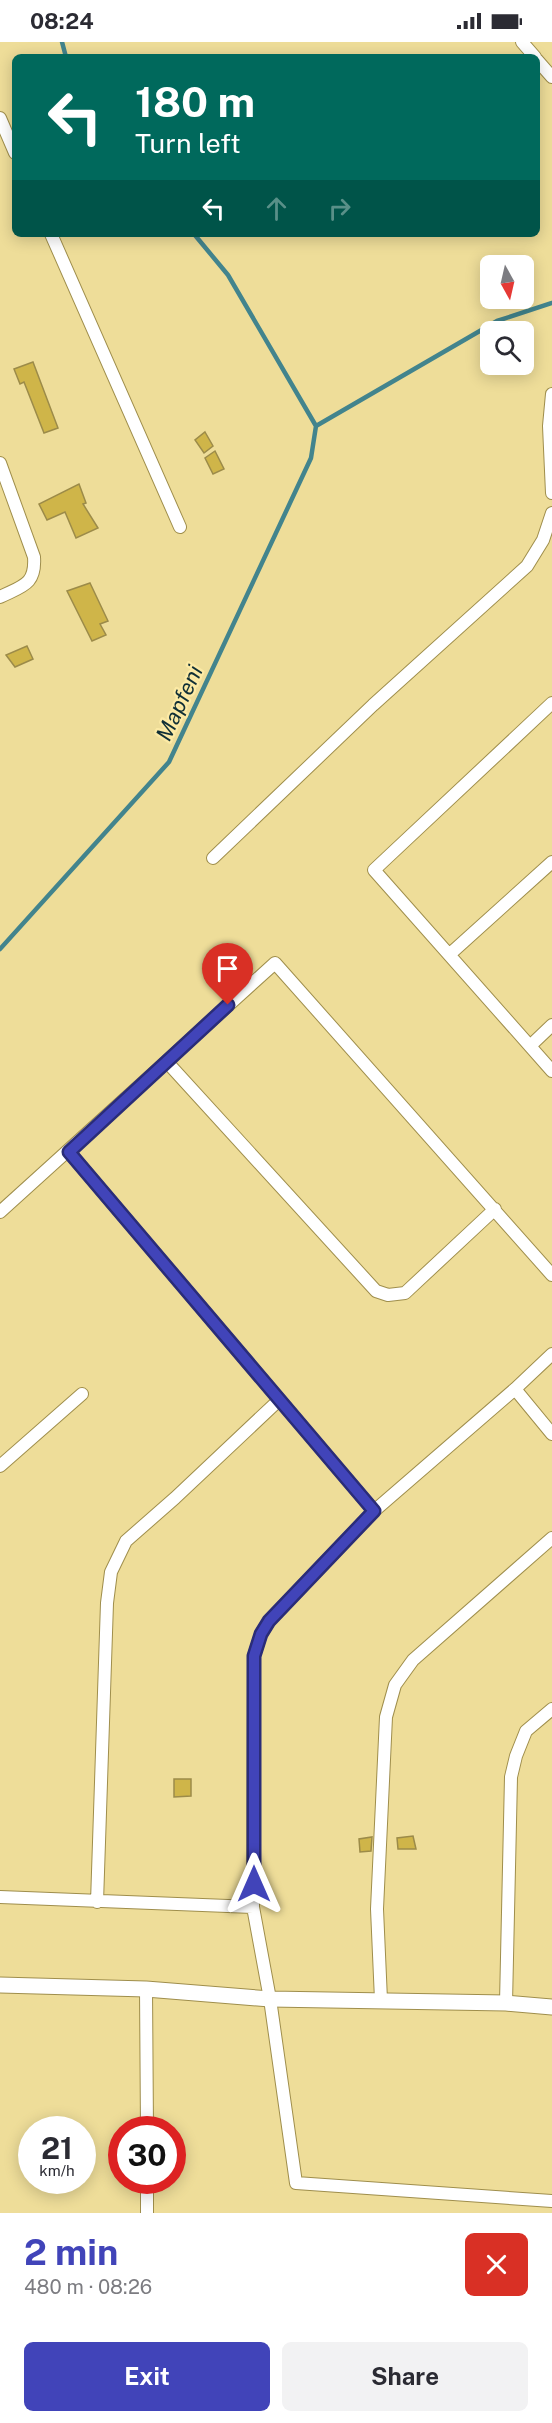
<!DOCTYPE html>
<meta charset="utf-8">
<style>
body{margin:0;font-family:"Public Sans",sans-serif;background:#f2f2f3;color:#2b2b33;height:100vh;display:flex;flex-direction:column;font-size:22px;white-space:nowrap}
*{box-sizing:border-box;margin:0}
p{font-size:20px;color:#7c7c81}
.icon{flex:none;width:33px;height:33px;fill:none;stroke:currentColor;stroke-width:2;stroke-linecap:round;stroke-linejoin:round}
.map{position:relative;height:2171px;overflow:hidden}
.side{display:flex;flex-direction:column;background:#fff;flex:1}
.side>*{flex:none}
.banner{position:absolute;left:12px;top:12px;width:528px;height:183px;border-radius:9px;box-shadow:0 3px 15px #0003;background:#00695c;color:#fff;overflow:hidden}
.needle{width:39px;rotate:172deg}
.tools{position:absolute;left:480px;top:213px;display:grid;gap:12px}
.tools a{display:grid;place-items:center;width:54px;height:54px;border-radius:9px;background:#fff;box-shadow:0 3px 15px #0003;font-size:30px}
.speed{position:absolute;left:18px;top:2074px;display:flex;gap:12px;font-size:30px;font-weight:700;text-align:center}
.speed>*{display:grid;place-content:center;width:78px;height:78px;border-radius:50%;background:#fff;box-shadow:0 3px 15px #0003;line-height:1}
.speed small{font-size:15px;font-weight:400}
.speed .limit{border:9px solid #d22;background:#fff;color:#111}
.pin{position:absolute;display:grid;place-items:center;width:51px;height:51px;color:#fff;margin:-62px -26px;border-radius:50% 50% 50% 0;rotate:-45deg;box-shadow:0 0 6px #0007}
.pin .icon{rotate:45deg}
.me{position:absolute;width:66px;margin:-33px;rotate:0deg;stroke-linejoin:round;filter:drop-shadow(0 0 4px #0008)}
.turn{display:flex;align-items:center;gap:21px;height:126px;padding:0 24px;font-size:27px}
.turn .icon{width:78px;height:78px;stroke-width:2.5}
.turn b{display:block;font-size:42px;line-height:51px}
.lanes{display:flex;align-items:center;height:57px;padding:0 24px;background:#0003;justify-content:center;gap:30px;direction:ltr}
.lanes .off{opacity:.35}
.round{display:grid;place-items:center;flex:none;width:63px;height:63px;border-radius:9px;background:#f2f2f3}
.headline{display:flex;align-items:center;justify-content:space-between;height:102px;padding:0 24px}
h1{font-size:36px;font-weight:700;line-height:45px;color:#4144b9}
.action{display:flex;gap:12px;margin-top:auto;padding:12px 24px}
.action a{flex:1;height:69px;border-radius:9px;background:#4144b9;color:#fff;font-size:24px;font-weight:700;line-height:69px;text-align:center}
.action a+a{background:#f2f2f3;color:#2b2b33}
.status{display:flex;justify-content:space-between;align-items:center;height:42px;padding:0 30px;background:#fff;direction:ltr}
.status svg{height:16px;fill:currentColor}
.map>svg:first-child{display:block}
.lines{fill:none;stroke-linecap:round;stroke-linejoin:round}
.stream{stroke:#42848d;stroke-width:4.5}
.building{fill:#cfb549;stroke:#9c8b49;stroke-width:1.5}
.minor-casing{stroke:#9f8e4c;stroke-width:14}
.tertiary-casing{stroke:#9f8e4c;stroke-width:17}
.minor{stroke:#fff;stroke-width:12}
.tertiary{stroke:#fff;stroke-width:15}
.route-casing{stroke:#2a2c78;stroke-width:15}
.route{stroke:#4144b9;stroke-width:10}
.labels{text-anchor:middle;stroke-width:4.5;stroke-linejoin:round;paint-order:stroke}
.water-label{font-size:22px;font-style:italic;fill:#102f36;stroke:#fceaa5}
</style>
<div class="status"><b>08:24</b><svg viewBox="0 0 49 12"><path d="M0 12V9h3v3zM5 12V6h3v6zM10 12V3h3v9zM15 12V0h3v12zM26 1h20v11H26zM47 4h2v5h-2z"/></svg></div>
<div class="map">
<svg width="552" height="2171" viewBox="0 0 552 2171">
<rect width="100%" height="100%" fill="#ed9"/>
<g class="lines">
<path class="stream" d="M62 0 66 15
M194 192 228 233 316 384
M316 384 497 279 552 261
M0 907 169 720 311 416 316 384"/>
</g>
<path class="building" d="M33 320 58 386 44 391 24 340 20 342 14 327Z
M205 390 213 404 204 411 195 398Z
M215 409 224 427 213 432 205 416Z
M79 442 86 461 83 462 98 486 76 496 65 470 47 478 39 462Z
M90 541 108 579 100 582 106 593 92 599 67 549Z
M27 604 33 617 15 625 6 613Z
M174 1737H191V1754L174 1755Z
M413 1794 416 1807H398L397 1796Z
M372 1795 371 1809 360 1810 359 1797Z"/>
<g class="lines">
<defs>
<path id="minor" d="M522 0 535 15
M537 18 552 35
M0 76 15 111
M51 192 180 485
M552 352 549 384 552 451
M0 421 34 515C36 543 22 544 0 555
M552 661 374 828 552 1029
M213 816 373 663 527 524 543 498 552 471
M450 912 552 820
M530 1004 552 983
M167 1020 376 1249 388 1253 405 1251 495 1167
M69 1110 374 1469
M0 1170 275 921 552 1233
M552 1312 515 1347 374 1469 269 1579 261 1592 254 1614 253 1865 270 1957 296 2141 552 2159
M515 1347 552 1392
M0 1424 82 1352
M0 1855 253 1865
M97 1860 107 1561 111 1530 126 1499 175 1456 278 1359
M146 1947 147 2088
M381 1958 377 1867 386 1675 395 1643 413 1618 552 1496
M506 1961 511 1735 516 1714 526 1689 552 1667
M147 2139V2171"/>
<path id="tertiary" d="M0 1943 146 1947 270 1957 506 1961 552 1965"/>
</defs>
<use href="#minor" class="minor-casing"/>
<use href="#tertiary" class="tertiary-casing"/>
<use href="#minor" class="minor"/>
<use href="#tertiary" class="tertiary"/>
</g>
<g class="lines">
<defs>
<path id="route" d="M228 963 69 1110 374 1469 269 1579 261 1592 254 1614V1842"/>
</defs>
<use href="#route" class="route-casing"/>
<use href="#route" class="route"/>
</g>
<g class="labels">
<g class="water-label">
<text transform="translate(179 661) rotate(-65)" y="8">Mapfeni</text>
</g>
</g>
</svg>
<div class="tools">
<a><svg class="needle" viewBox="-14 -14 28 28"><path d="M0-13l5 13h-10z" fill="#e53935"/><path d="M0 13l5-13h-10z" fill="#7c7c81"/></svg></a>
<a><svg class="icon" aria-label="search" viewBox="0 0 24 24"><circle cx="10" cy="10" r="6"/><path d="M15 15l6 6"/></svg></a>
</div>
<div class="speed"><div>21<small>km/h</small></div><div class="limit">30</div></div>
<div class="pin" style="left:228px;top:963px;background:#d93025"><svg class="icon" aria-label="arrive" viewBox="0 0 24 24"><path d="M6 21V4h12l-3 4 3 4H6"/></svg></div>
<svg class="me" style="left:254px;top:1842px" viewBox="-20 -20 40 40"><path d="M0-17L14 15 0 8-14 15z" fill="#4144b9" stroke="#fff" stroke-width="4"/></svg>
<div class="banner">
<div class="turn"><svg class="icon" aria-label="left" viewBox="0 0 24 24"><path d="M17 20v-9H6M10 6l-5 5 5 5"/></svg><div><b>180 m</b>Turn left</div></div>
<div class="lanes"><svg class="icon" aria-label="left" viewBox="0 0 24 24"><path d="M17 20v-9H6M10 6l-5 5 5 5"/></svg><svg class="icon off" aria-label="ahead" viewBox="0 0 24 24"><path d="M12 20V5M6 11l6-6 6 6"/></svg><svg class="icon off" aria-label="right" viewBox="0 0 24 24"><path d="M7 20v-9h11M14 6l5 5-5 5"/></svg></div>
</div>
</div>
<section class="side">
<div class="headline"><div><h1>2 min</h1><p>480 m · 08:26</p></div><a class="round" style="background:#d93025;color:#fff"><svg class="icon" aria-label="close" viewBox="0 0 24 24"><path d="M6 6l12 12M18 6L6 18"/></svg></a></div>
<div class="action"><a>Exit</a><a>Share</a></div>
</section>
